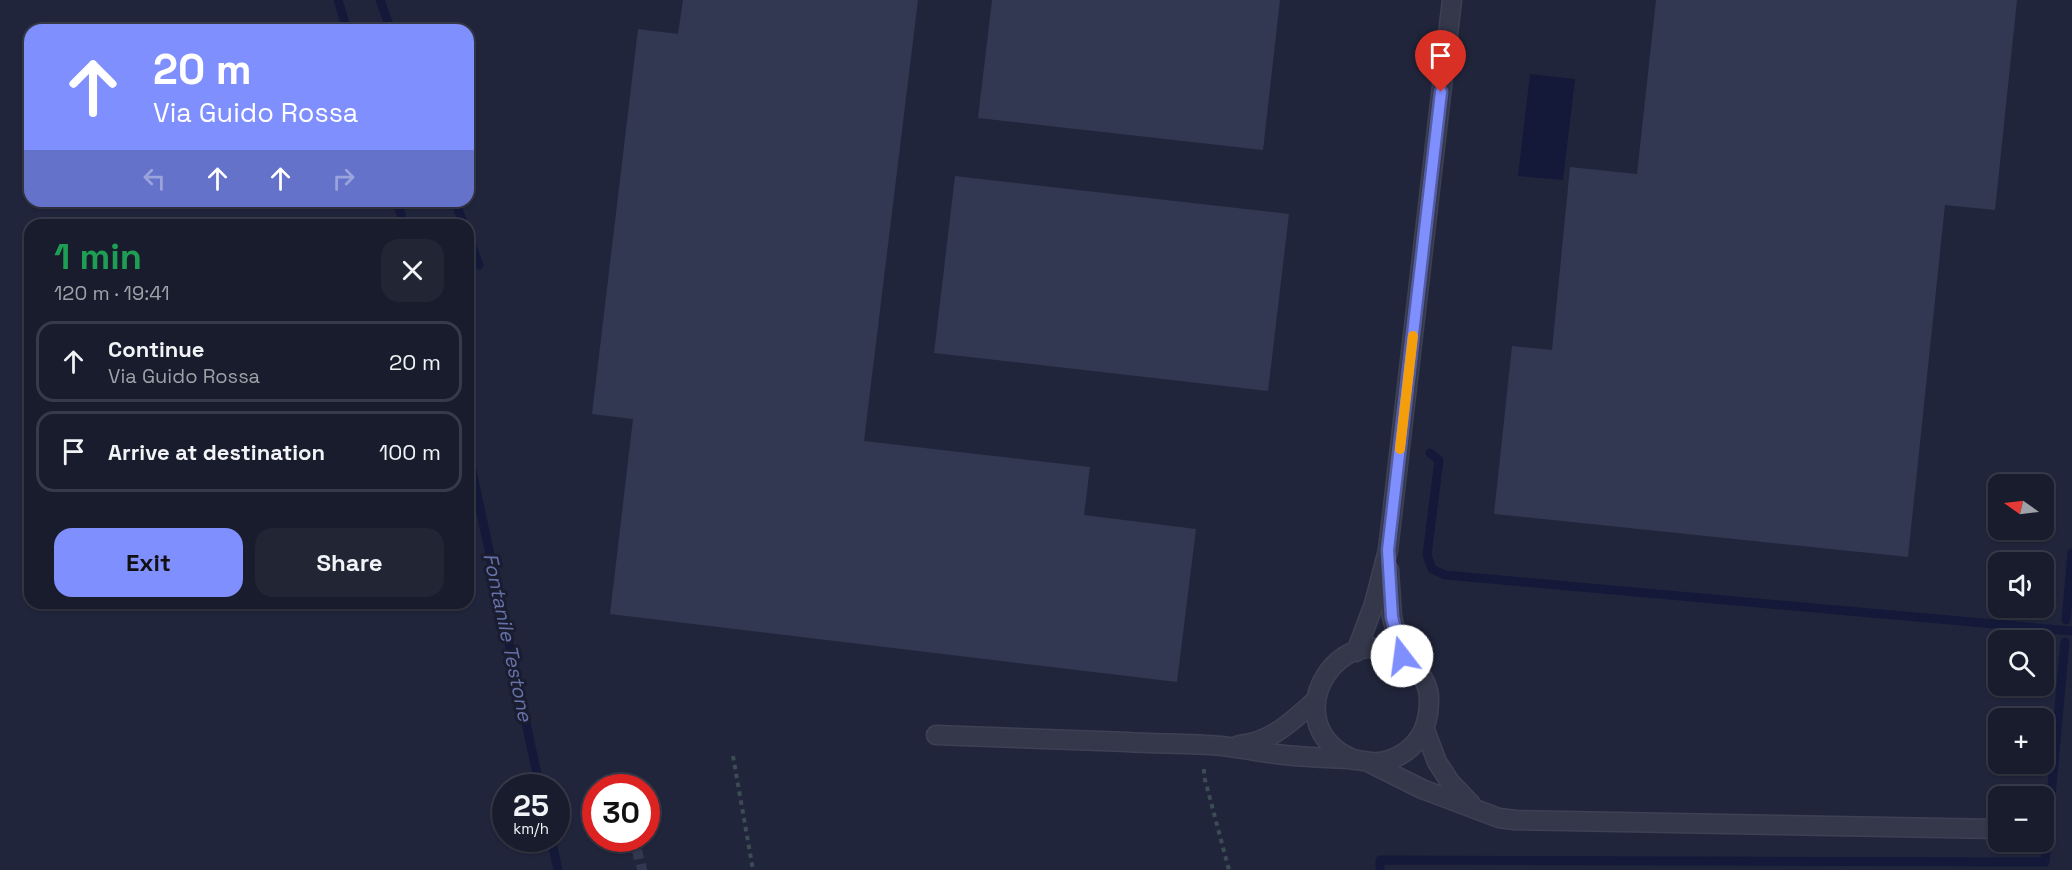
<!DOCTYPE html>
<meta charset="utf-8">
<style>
body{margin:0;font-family:"Space Grotesk",sans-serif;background:#222534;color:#f1f3f6;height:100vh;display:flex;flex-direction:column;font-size:22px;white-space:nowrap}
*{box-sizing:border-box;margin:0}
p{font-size:20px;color:#9fa1a9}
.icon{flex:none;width:33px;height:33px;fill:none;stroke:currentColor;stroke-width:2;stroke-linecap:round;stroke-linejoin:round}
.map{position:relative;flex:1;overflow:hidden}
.details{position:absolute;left:24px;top:219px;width:450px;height:390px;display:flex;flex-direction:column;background:#191c2c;border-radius:18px;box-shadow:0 2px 4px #0004,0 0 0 2px #373a48}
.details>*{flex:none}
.guide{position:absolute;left:24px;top:24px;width:450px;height:183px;border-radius:18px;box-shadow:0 2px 4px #0004,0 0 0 2px #373a48;background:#7f8ffd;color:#fff;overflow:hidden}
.needle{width:39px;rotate:284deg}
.fabs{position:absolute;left:1988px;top:474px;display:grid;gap:12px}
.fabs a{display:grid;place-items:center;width:66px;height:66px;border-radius:12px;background:#191c2c;box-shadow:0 2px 4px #0004,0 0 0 2px #373a48;font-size:30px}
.speed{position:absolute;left:492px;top:774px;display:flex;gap:12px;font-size:30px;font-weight:700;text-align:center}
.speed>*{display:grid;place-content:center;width:78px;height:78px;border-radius:50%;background:#191c2c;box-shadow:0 2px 4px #0004,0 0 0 2px #373a48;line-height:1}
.speed small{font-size:15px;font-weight:400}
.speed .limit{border:9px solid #d22;background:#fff;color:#111}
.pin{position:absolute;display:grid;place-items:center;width:51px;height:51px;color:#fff;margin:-62px -26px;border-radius:50% 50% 50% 0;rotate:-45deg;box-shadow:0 0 6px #0007}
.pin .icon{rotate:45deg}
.me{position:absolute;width:66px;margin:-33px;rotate:345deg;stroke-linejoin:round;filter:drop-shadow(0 0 4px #0008)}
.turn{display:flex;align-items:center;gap:21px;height:126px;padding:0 30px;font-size:27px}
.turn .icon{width:78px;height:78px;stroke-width:2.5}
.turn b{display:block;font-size:42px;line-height:51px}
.lanes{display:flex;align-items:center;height:57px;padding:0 30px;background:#0003;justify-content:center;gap:30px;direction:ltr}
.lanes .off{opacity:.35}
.round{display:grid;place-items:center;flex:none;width:63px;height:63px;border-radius:18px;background:#222534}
.head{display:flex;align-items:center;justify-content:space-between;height:102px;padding:0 30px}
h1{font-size:36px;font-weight:700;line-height:45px;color:#1e9e55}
.button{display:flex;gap:12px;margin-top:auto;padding:12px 30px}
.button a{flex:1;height:69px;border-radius:18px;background:#7f8ffd;color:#111;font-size:24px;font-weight:700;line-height:69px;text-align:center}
.button a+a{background:#222534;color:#f1f3f6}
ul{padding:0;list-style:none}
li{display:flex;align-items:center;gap:18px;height:81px;margin:0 12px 9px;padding:0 18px;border:3px solid #373a48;border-radius:18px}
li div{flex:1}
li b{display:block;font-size:22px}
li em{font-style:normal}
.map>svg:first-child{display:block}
.water{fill:#141939}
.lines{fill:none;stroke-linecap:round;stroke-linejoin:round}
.stream{stroke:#141939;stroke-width:9}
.building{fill:#323852}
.minor-casing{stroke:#3e4154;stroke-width:21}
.path{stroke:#3b4c54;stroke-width:4;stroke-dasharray:4.5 4.5;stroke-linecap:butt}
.minor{stroke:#35384b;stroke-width:18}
.route-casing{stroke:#535da4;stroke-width:15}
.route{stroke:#7f8ffd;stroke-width:10}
.slow{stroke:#f59e0b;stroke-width:10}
.labels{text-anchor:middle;stroke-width:6;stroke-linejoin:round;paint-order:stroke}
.water-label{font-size:20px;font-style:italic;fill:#6671a8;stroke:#1a1d30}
</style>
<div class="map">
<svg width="2072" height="870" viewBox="0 0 2072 870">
<rect width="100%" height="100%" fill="#21253b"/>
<path class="water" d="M1530 74 1575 79 1563 180 1518 176Z"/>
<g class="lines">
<path class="stream" d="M338 0 347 30
M380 0 391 30
M397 201 404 225
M455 201 464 225
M468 236 479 265
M468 452 540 788
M1430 453 1439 460 1427 555 1432 569 1445 575 2072 631
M2066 620 2072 553
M551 838 558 870
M1380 870V860L2045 862 2065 642"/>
</g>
<path class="building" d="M683 0H918L864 441 1090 467 1084 515 1196 529 1177 682 610 614 633 419 592 414 638 29 678 34Z
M992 0H1280L1263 150 978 118Z
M1656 0H2017L1995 210 1945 205 1908 557 1494 514 1512 346 1552 350 1570 167 1637 174Z
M955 176 1289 214 1268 391 934 353Z
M642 849 644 858 634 860 632 851Z
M646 863 647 870H637L636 865Z"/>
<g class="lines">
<defs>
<path id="minor" d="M1389 570 1392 617 1402 656
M1356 652 1374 604 1388 550 1452 0
M1425 730 1437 762 1450 782 1471 804
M936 735C999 737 1063 740 1127 742 1158 744 1190 743 1222 746 1240 748 1258 752 1276 754 1300 757 1324 758 1349 759 1363 760 1375 765 1389 760 1416 751 1429 729 1429 701 1430 684 1417 665 1402 656 1342 620 1282 709 1338 751 1342 754 1349 757 1354 760
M1239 745C1272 742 1292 721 1316 700
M1370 763 1422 789 1499 818 1515 820 1998 829"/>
</defs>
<use href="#minor" class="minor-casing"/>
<path class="path" d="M733 756 753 870
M1204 769V776L1229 870"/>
<use href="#minor" class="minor"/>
</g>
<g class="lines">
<defs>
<path id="route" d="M1402 656 1392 617 1388 550 1441 92"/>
</defs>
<use href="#route" class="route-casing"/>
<use href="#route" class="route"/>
<path class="slow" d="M1400 449 1413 336"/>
</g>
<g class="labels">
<g class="water-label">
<text transform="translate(508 637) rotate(78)" y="7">Fontanile Testone</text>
</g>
</g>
</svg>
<div class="fabs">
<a><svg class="needle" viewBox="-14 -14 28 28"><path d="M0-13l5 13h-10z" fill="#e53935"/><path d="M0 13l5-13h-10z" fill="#9fa1a9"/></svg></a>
<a><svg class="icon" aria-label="sound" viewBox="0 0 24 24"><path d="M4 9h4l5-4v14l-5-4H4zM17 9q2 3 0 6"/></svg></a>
<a><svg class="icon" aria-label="search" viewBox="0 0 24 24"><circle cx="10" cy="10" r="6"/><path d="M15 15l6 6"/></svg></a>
<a>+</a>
<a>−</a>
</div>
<div class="speed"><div>25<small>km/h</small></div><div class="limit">30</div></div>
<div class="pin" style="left:1441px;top:92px;background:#d93025"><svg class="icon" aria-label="arrive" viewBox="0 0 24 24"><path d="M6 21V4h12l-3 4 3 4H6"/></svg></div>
<svg class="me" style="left:1402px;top:656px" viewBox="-20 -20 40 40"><circle r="19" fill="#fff"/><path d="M0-13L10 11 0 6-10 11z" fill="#7f8ffd"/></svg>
<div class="guide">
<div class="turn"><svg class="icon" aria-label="ahead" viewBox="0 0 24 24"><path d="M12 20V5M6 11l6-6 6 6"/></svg><div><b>20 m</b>Via Guido Rossa</div></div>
<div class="lanes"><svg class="icon off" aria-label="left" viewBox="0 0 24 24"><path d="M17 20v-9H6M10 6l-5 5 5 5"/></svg><svg class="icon" aria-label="ahead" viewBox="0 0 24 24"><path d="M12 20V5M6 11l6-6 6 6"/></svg><svg class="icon" aria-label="ahead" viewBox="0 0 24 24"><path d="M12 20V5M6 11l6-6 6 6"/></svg><svg class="icon off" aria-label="right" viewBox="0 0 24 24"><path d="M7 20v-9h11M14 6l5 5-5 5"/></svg></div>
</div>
<section class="details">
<div class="head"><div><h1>1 min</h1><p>120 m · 19:41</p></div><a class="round"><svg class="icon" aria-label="close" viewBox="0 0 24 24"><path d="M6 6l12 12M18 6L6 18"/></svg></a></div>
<ul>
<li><svg class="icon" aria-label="ahead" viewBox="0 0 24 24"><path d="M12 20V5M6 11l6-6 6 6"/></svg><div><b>Continue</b><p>Via Guido Rossa</p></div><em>20 m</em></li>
<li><svg class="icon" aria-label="arrive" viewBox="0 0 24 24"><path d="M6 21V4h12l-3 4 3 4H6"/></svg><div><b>Arrive at destination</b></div><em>100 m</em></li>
</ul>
<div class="button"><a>Exit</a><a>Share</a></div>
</section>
</div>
